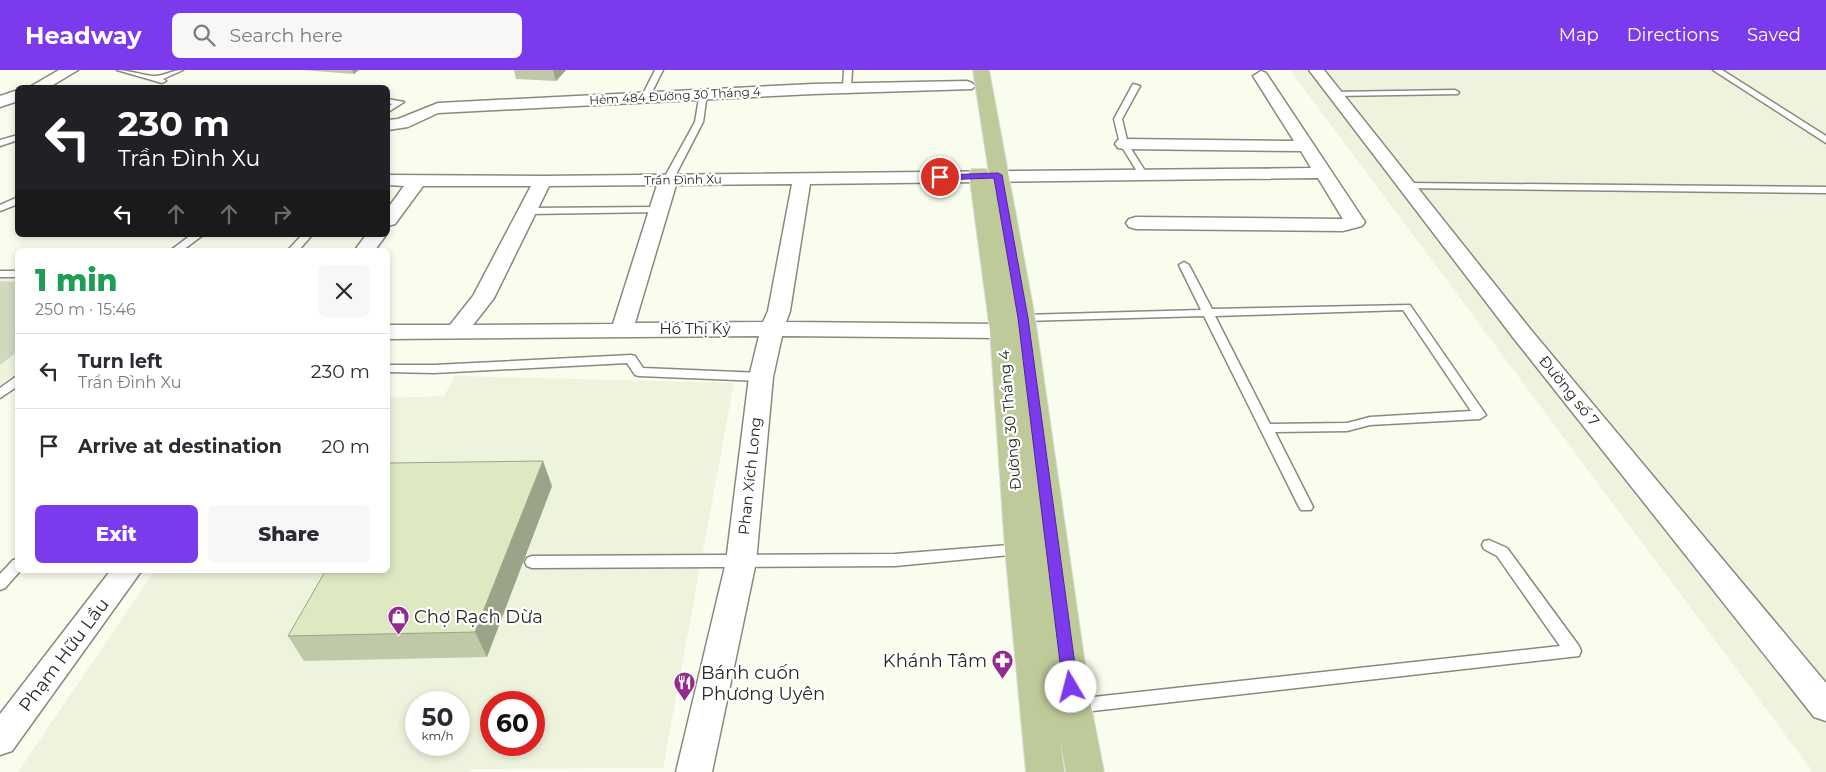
<!DOCTYPE html>
<meta charset="utf-8">
<style>
body{margin:0;font-family:Montserrat,sans-serif;background:#f7f7f7;color:#2b2b33;height:100vh;display:flex;flex-direction:column;font-size:19px;white-space:nowrap}
*{box-sizing:border-box;margin:0}
p{font-size:16px;color:#7c7c81}
.icon{flex:none;width:28px;height:28px;fill:none;stroke:currentColor;stroke-width:2;stroke-linecap:round;stroke-linejoin:round}
.map{position:relative;flex:1;overflow:hidden}
.details{position:absolute;left:15px;top:178px;width:375px;height:325px;display:flex;flex-direction:column;background:#fff;border-radius:8px;box-shadow:0 2px 8px #0003}
.details>*{flex:none}
.top-card{position:absolute;left:15px;top:15px;width:375px;height:152px;border-radius:8px;box-shadow:0 2px 8px #0003;background:#202124;color:#fff;overflow:hidden}
.speed{position:absolute;left:405px;top:621px;display:flex;gap:10px;font-size:25px;font-weight:700;text-align:center}
.speed>*{display:grid;place-content:center;width:65px;height:65px;border-radius:50%;background:#fff;box-shadow:0 2px 8px #0003;line-height:1}
.speed small{font-size:12px;font-weight:400}
.speed .limit{border:8px solid #d22;background:#fff;color:#111}
.pin{position:absolute;display:grid;place-items:center;width:42px;height:42px;color:#fff;margin:-21px;border:2px solid #fff;border-radius:50%;box-shadow:0 1px 5px #0007}
.me{position:absolute;width:55px;margin:-28px;rotate:352deg;stroke-linejoin:round;filter:drop-shadow(0 0 4px #0008)}
.turn{display:flex;align-items:center;gap:18px;height:105px;padding:0 20px;font-size:22px}
.turn .icon{width:65px;height:65px;stroke-width:2.5}
.turn b{display:block;font-size:35px;line-height:42px}
.lanes{display:flex;align-items:center;height:48px;padding:0 20px;background:#0003;justify-content:center;gap:25px;direction:ltr}
.lanes .off{opacity:.35}
.round{display:grid;place-items:center;flex:none;width:52px;height:52px;border-radius:8px;background:#f7f7f7}
.overview{display:flex;align-items:center;justify-content:space-between;height:85px;padding:0 20px}
h1{font-size:30px;font-weight:800;line-height:38px;color:#1e9e55}
.button{display:flex;gap:10px;margin-top:auto;padding:10px 20px}
.button a{flex:1;height:58px;border-radius:8px;background:#7c3aed;color:#fff;font-size:20px;font-weight:800;line-height:58px;text-align:center}
.button a+a{background:#f7f7f7;color:#2b2b33}
ul{padding:0;list-style:none}
li{display:flex;align-items:center;gap:15px;height:75px;padding:0 20px;border-top:1px solid #e1e1e2}
li div{flex:1}
li b{display:block;font-size:19px}
li em{font-style:normal}
header{display:flex;align-items:center;gap:30px;box-sizing:border-box;height:70px;padding:0 25px;background:#7c3aed;color:#fff}
header strong{font-size:24px}
nav{display:flex;gap:28px;margin-inline-start:auto;font-size:18px}
.search{width:350px;height:45px;background:#f7f7f7;display:flex;align-items:center;gap:12px;box-sizing:border-box;padding:0 18px;border-radius:8px;color:#7c7c81;font-size:19px}
.map>svg:first-child{display:block}
.built{fill:#edf3dd;fill-rule:evenodd}
.green{fill:#d1d8c0}
.lines{fill:none;stroke-linecap:round;stroke-linejoin:round}
.service-casing{stroke:#878b7e;stroke-width:3}
.minor-casing{stroke:#878b7e;stroke-width:3}
.primary-casing{stroke:#dcdddc;stroke-width:2}
.service{fill:#fff;fill-rule:evenodd}
.minor{fill:#fff;fill-rule:evenodd}
.primary{fill:#beca99;fill-rule:evenodd}
.wall{fill:#bfc8a7}
.shaded-wall{fill:#9ba388}
.building{fill:#dee9c2;stroke:#9ba388}
.route{fill:#7c3aed;stroke:#51269a}
.labels{text-anchor:middle;stroke-width:4.5;stroke-linejoin:round;paint-order:stroke}
.far-street-label{font-size:12px;fill:#272923;stroke:#fff}
.street-label{font-size:15px;fill:#272923;stroke:#fff}
.near-poi-label{font-size:18px;fill:#272923;stroke:#fff;text-anchor:start}
.near-street-label{font-size:18px;fill:#272923;stroke:#fff}
</style>
<header>
<strong>Headway</strong>
<div class="search"><svg class="icon" aria-label="search" viewBox="0 0 24 24"><circle cx="10" cy="10" r="6"/><path d="M15 15l6 6"/></svg>Search here</div>
<nav><a>Map</a><a>Directions</a><a>Saved</a></nav>
</header>
<div class="map">
<svg width="1826" height="702" viewBox="0 0 1826 702">
<rect width="100%" height="100%" fill="#f8fdee"/>
<path class="built" d="M1290 0H1826V702H1813Z
M0 209H18L17 302 0 316Z
M455 306 734 313 663 698 470 699 469 702H18L155 500H388V328L444 326ZM416 632H459V675H416ZM491 632H534V675H491Z"/>
<path class="green" d="M0 211 18 212 17 282 0 295Z"/>
<g class="lines">
<defs>
<path id="service" d="M117 0C128 0 150 7 156 6 166 5 172 0 183 0L163 9 166 11 162 13Z
M655 0H663L648 30H642L641 28Z
M844 0H852L851 18 847 20 843 18Z
M1713 0H1722L1826 66V73Z
M1133 14 1140 16 1122 49 1128 74 1147 104 1143 107 1140 106 1120 74 1114 49Z
M1455 20 1459 22 1458 24 1334 26 1330 24 1334 22Z
M700 22 707 24 703 52 673 110 665 112 663 110 695 52Z
M388 29 404 32 388 42V37L392 34 388 33Z
M18 65V70L0 76V70Z
M1407 113 1826 117V123L1404 118V114Z
M18 127V134L0 141V135Z
M659 137 662 138V142L528 144 523 141 528 138Z
M191 165H203L183 180H171Z
M302 165H312L299 180H288Z
M1184 192 1189 195 1212 239 1410 235 1486 345 1480 349 1370 355 1347 361 1275 362 1313 437 1311 440H1301L1299 437 1204 246 1023 251 1017 248 1023 245 1201 240 1179 195ZM1403 240 1471 341 1370 347 1347 353 1270 354 1215 246Z
M0 201H18V207H0Z
M631 285 635 286 643 298 761 303 767 307 761 311 639 306 635 305 627 293 434 303 388 302V295H434Z
M18 305V316L0 328V318Z
M1489 470 1507 478 1579 576 1581 581 1579 586 1075 643 1069 641 1067 636 1069 631 1075 629 1560 576 1497 486 1484 479 1482 475 1484 471Z
M1021 474 1026 475 1028 479 1026 483 1021 484 895 496 532 498 527 496 525 492 527 488 532 486 895 484Z
M18 489V500H21L5 518 0 520V504L13 490Z"/>
<path id="minor" d="M59 0H78L48 18H28Z
M1309 0H1324L1531 260 1826 613V651L1814 647 1515 270Z
M1261 1 1266 3 1365 152 1362 156 1343 161 1136 159 1129 157 1126 153 1129 149 1136 147 1343 149 1318 108 810 114 790 241 786 252 1002 254 1010 256 1013 261 1010 266 1002 268 782 266 773 307 756 492 712 702H676L726 492 749 307 759 266 388 269V255H450L473 226 531 116H423L395 154 388 156V138L404 116 388 115V105L543 106 1311 98 1301 81 1124 79 1118 78 1115 74 1118 70 1124 69 1294 71 1253 6ZM792 114 768 241 763 252 635 253 676 115ZM657 115 613 254 473 255 494 228 549 116Z
M967 11 972 13 975 16 972 19 813 24 438 43 408 57 388 60V50L398 49 438 33 813 14Z
M18 20V31L0 37V26Z
M366 165H386L375 180H355Z
M111 500H142L12 681 0 685V644Z"/>
<path id="primary" d="M973 0H989L1035 248 1091 636 1104 702H1066L1060 668 1064 702H1026L1005 479 990 261 969 103 972 99H986L989 103Z"/>
</defs>
<use href="#service" class="service-casing"/>
<use href="#minor" class="minor-casing"/>
<use href="#primary" class="primary-casing"/>
<use href="#service" class="service"/>
<use href="#minor" class="minor"/>
<use href="#primary" class="primary"/>
</g>
<path class="wall" d="M302 0H359L354 4Z
M514 0H566L556 11 516 9Z
M552 416 487 587 304 591 288 566Z"/>
<path class="shaded-wall" d="M352 0H359L354 4Z
M553 0H566L556 11Z
M543 391 552 416 487 587 475 562Z"/>
<path class="building" d="M543 391 475 562 288 566 326 500H388V395L389 393Z"/>
<path class="route" d="M998 103 1002 105 1028 248 1078 617 1076 621 1071 623 1066 621 1063 617 1018 248 994 108 940 110 936 107 940 105Z"/>
<defs>
<symbol id="shop-pin" viewBox="-11 -11 22 30"><path d="M0 17L-7.5 6A9.5 9.5 0 1 1 7.5 6Z" fill="#942b8e" stroke="#fff"/><path d="M-5-2.5h2.3a2.7 3.5 0 0 1 5.4 0H5L5.5 6h-11ZM-1.5-2.5h3a1.5 2.3 0 0 0-3 0Z" fill="#fff"/></symbol>
<symbol id="pharmacy-pin" viewBox="-11 -11 22 30"><path d="M0 17L-7.5 6A9.5 9.5 0 1 1 7.5 6Z" fill="#942b8e" stroke="#fff"/><path d="M-2-6h4v4h4v4h-4v4h-4v-4h-4v-4h4Z" fill="#fff"/></symbol>
<symbol id="restaurant-pin" viewBox="-11 -11 22 30"><path d="M0 17L-7.5 6A9.5 9.5 0 1 1 7.5 6Z" fill="#942b8e" stroke="#fff"/><path d="M-5-6h1v4h1v-4h1v4h1v-4h1v5L-1.5 .5V6h-2V.5L-5-1ZM5-6V6H3V1.5H1.5Q1.5-4 5-6Z" fill="#fff"/></symbol>
</defs>
<g fill-rule="evenodd">
<use href="#shop-pin" x="386" y="534" width="25" height="34"/>
<use href="#pharmacy-pin" x="990" y="578" width="25" height="34"/>
<use href="#restaurant-pin" x="672" y="600" width="25" height="34"/>
</g>
<g class="labels">
<g class="far-street-label">
<text transform="translate(675 26) rotate(-3)" y="4">Hẻm 484 Đường 30 Tháng 4</text>
<text transform="translate(683 110) rotate(-1)" y="4">Trần Đình Xu</text>
</g>
<g class="street-label">
<text x="695" y="264">Hồ Thị Kỷ</text>
<text transform="translate(1569 321) rotate(51)" y="5">Đường số 7</text>
<text transform="translate(1010 350) rotate(-95)" y="5">Đường 30 Tháng 4</text>
<text transform="translate(750 406) rotate(-84)" y="5">Phan Xích Long</text>
</g>
<g class="near-poi-label">
<text x="414" y="553">Chợ Rạch Dừa</text>
<text x="987" y="597" text-anchor="end">Khánh Tâm</text>
<text x="701" y="609">Bánh cuốn<tspan x="701" dy="21">Phương Uyên</tspan></text>
</g>
<g class="near-street-label">
<text transform="translate(64 585) rotate(-53)" y="6">Phạm Hữu Lầu</text>
</g>
</g>
</svg>
<div class="speed"><div>50<small>km/h</small></div><div class="limit">60</div></div>
<div class="pin" style="left:940px;top:107px;background:#d93025"><svg class="icon" aria-label="arrive" viewBox="0 0 24 24"><path d="M6 21V4h12l-3 4 3 4H6"/></svg></div>
<svg class="me" style="left:1071px;top:617px" viewBox="-20 -20 40 40"><circle r="19" fill="#fff"/><path d="M0-13L10 11 0 6-10 11z" fill="#7c3aed"/></svg>
<div class="top-card">
<div class="turn"><svg class="icon" aria-label="left" viewBox="0 0 24 24"><path d="M17 20v-9H6M10 6l-5 5 5 5"/></svg><div><b>230 m</b>Trần Đình Xu</div></div>
<div class="lanes"><svg class="icon" aria-label="left" viewBox="0 0 24 24"><path d="M17 20v-9H6M10 6l-5 5 5 5"/></svg><svg class="icon off" aria-label="ahead" viewBox="0 0 24 24"><path d="M12 20V5M6 11l6-6 6 6"/></svg><svg class="icon off" aria-label="ahead" viewBox="0 0 24 24"><path d="M12 20V5M6 11l6-6 6 6"/></svg><svg class="icon off" aria-label="right" viewBox="0 0 24 24"><path d="M7 20v-9h11M14 6l5 5-5 5"/></svg></div>
</div>
<section class="details">
<div class="overview"><div><h1>1 min</h1><p>250 m · 15:46</p></div><a class="round"><svg class="icon" aria-label="close" viewBox="0 0 24 24"><path d="M6 6l12 12M18 6L6 18"/></svg></a></div>
<ul>
<li><svg class="icon" aria-label="left" viewBox="0 0 24 24"><path d="M17 20v-9H6M10 6l-5 5 5 5"/></svg><div><b>Turn left</b><p>Trần Đình Xu</p></div><em>230 m</em></li>
<li><svg class="icon" aria-label="arrive" viewBox="0 0 24 24"><path d="M6 21V4h12l-3 4 3 4H6"/></svg><div><b>Arrive at destination</b></div><em>20 m</em></li>
</ul>
<div class="button"><a>Exit</a><a>Share</a></div>
</section>
</div>
